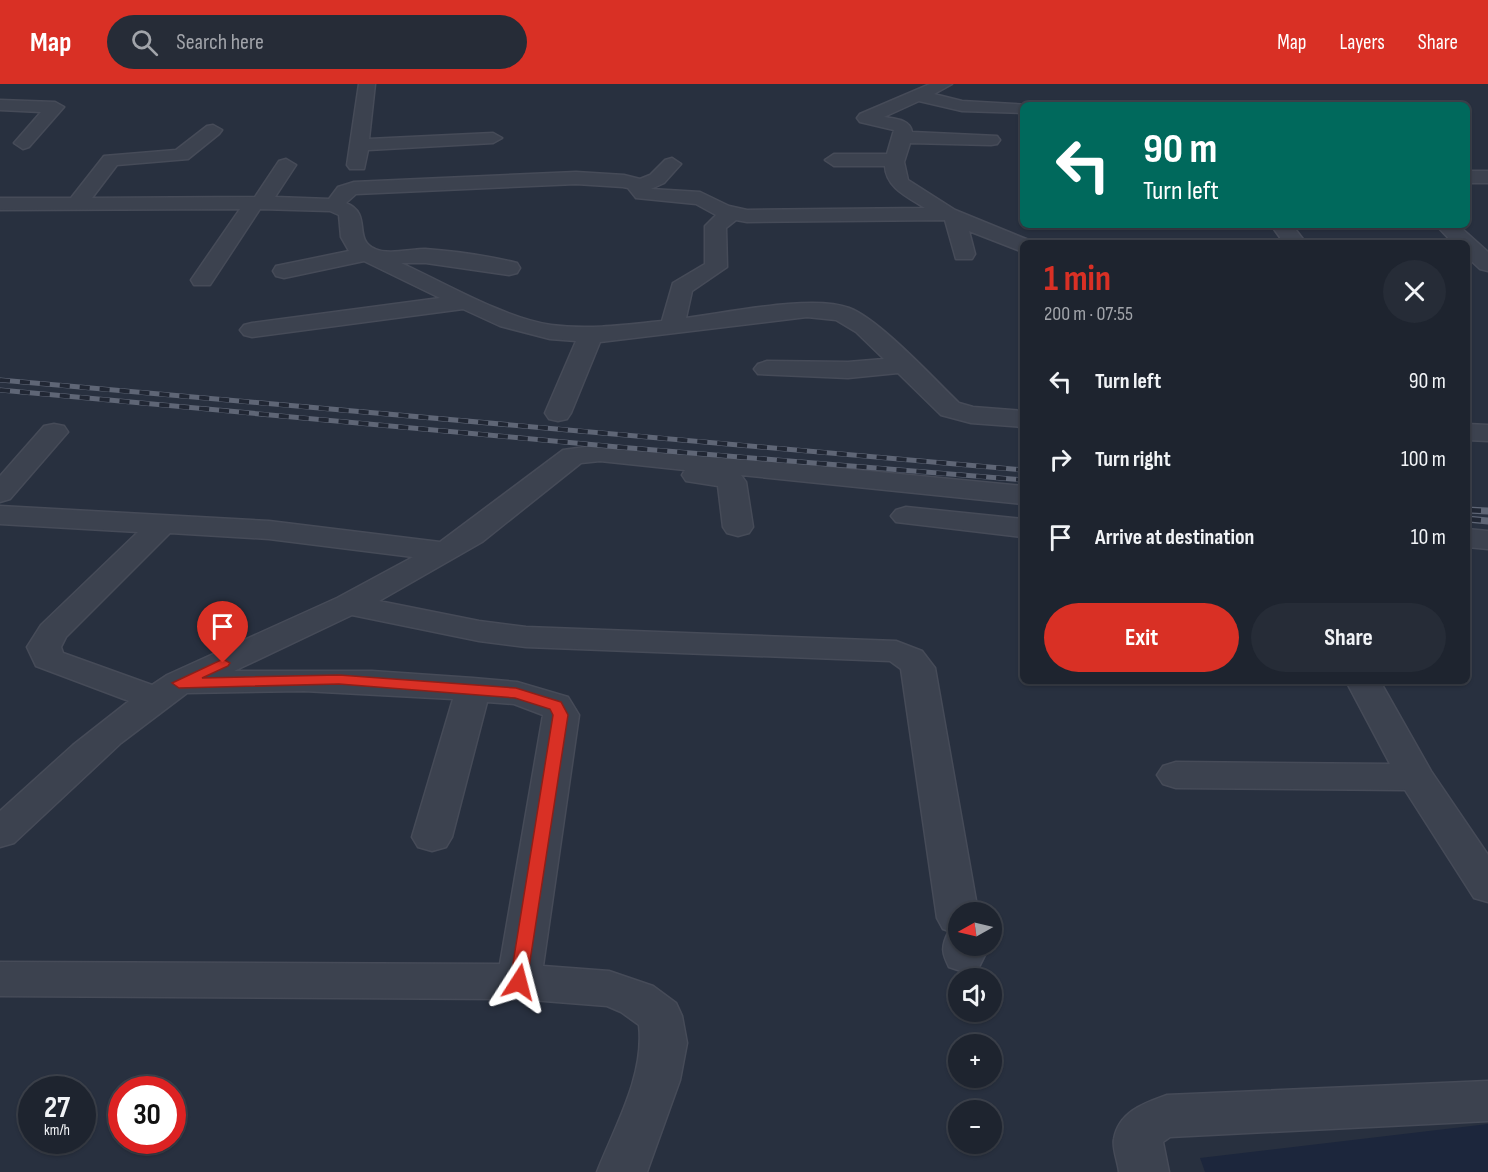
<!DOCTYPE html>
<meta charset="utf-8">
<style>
body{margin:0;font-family:"Sofia Sans Condensed",sans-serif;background:#262c37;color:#f1f3f6;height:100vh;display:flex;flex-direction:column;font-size:22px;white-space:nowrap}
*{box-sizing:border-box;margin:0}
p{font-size:20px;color:#a1a4aa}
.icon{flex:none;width:33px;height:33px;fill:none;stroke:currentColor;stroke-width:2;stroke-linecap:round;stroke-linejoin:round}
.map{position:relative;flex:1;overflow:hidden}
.sheet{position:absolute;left:1020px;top:156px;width:450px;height:444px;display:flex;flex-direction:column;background:#1e242f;border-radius:9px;box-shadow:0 2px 4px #0004,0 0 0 2px #3c414b}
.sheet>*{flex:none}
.banner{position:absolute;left:1020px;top:18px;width:450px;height:126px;border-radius:9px;box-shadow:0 2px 4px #0004,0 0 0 2px #3c414b;background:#00695c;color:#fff;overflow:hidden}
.needle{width:39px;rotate:262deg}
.controls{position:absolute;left:948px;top:818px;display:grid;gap:12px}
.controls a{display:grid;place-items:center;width:54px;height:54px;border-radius:50%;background:#1e242f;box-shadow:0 2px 4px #0004,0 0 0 2px #3c414b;font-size:30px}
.speed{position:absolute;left:18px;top:992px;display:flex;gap:12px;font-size:30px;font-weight:700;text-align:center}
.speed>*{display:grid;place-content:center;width:78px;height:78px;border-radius:50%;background:#1e242f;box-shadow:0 2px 4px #0004,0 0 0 2px #3c414b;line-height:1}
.speed small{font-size:15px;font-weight:400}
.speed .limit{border:9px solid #d22;background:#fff;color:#111}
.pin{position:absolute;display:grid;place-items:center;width:51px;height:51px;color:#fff;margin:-62px -26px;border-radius:50% 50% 50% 0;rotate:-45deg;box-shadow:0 0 6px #0007}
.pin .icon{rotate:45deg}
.me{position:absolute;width:66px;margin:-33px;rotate:9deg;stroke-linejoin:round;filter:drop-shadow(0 0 4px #0008)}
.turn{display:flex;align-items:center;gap:21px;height:126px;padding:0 24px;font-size:27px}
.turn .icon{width:78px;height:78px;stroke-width:2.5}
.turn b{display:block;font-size:42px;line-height:51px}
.round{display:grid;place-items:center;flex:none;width:63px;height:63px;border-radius:32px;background:#262c37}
.head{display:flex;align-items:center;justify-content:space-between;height:102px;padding:0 24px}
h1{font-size:36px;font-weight:700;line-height:45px;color:#d93025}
.action{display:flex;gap:12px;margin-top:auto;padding:12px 24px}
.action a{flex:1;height:69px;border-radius:36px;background:#d93025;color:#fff;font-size:24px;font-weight:700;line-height:69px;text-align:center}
.action a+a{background:#262c37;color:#f1f3f6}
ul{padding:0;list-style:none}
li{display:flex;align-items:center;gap:18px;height:78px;padding:0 24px}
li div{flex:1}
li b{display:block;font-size:22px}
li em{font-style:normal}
header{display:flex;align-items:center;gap:36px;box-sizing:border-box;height:84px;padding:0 30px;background:#d93025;color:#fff}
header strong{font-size:28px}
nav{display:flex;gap:33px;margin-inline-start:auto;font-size:21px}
.search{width:420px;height:54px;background:#262c37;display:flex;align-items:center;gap:15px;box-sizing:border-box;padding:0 21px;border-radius:33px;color:#a1a4aa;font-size:22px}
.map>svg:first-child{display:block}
.water{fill:#1c263c}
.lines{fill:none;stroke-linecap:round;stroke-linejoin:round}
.minor-casing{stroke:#464b58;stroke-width:3}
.minor{fill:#3c424f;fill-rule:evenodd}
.rail-far1-casing{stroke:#5f6676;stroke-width:5}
.rail-casing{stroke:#5f6676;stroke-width:7}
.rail-far1{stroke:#212734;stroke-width:4;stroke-dasharray:10;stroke-linecap:butt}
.rail{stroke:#212734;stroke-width:4.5;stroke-dasharray:14;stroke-linecap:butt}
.route{fill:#d93025;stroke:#8d1f18;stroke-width:1.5}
</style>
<header>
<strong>Map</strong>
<div class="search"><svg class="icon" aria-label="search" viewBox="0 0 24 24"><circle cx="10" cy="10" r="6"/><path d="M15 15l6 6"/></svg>Search here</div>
<nav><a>Map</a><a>Layers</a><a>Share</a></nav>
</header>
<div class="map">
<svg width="1488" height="1088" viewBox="0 0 1488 1088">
<rect width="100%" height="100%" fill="#28303f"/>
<path class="water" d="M1488 1040V1088H1205L1200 1074Z"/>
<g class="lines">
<defs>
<path id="minor" d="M359 0H375L369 55 493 49 502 54 493 59 368 66 364 85H350L347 81Z
M930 0H952L934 10 962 17 1030 21H1023V29L962 27 919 17 884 33C895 35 910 35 912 48L997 52 1000 56 997 60 991 61 910 59 904 78 908 96 955 126 1031 157 1023 159V168L969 147 975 170 972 175H956L945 136 747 138 736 136 726 144 727 183 692 207 686 234C726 229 813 210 849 224 879 235 934 295 959 319L973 323 1023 327V343L971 339 941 331 898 289 848 294 758 290 754 285 758 280 767 277 848 278 884 275 856 248 836 236 807 233 600 258 571 329 567 335 558 337 549 335 545 329 576 257 550 255 500 242 463 225 252 253 244 251 240 246 244 241 252 239 440 214 364 177 284 194 276 192 273 187 276 182 349 167 341 153 339 131 330 127 260 125 210 201H194L191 196 240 125 0 126V114H71L104 72 176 66 207 42 213 41 222 46 219 50 188 75 117 81 92 114 255 113 279 77 286 75 296 81 275 113 329 115 338 103 354 98 576 88 624 91 640 95 650 91 665 76 672 74 681 80 664 99 651 105 700 108 729 122 747 126 925 124C908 113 886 104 885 82H834L825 76 834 70H887L894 46 860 38 857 34 860 30ZM576 100 623 103 628 104 636 114 696 120 716 131 705 142V180L673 199 662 237C625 241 588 246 551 241 504 234 445 199 401 179H426L509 191 517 189 520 184 517 179C488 172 455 167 425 165 411 165 388 171 375 165 352 155 373 130 346 119L356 110Z
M0 16 55 18 64 23 29 63 23 65 14 59 41 28 0 26Z
M1467 87H1488V99H1467Z
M1271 141H1292L1306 159H1284Z
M1436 141H1458L1488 168V187L1480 185 1467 173V159H1453Z
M54 340 64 342 68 348 10 415 0 418V392L44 342Z
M1467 340 1488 341V357L1467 356Z
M600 361 1023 402V420L741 391 746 398 753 443 749 449 738 452 727 449 723 443 718 402 686 397 682 391 685 386 600 377 581 379 482 458 379 517 479 537 526 543 896 557 922 567 935 584 978 828H958V861H984L985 871 979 883 964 888 949 883C942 869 941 863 948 849L952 848 943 845 937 834 901 585 890 577 526 563 479 557 352 531 234 587H372L473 594 517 598 568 613 579 631 543 882 609 887 653 902 676 919 682 932 687 959 680 996 647 1088H597C615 1042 645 991 639 941L621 928 607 922 519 915 0 912V878L500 880 543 631 514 620 487 618 452 753 446 763 432 767 418 763 412 753 453 615 304 607 187 609 121 659 14 759 0 763V727L73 661 129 617 36 582 27 563 41 541 138 448 0 440V422L269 437 440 458 563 366ZM170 449 269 455 413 473 337 514 167 591 152 601 63 569 61 563 66 553Z
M906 423 1023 435V453L896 438 891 432 896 426Z
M1467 445 1488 447V465L1467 463Z
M1346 597H1380L1431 687 1488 771V818L1474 814 1405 706 1176 704 1163 700 1157 691 1163 682 1176 678 1390 680Z
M1488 997V1037L1170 1053 1163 1058 1169 1088H1119C1118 1078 1112 1064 1114 1055 1119 1027 1145 1019 1167 1011Z"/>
</defs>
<use href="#minor" class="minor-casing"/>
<use href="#minor" class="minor"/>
<defs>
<path id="rail-far1" d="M0 296 1023 386
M0 306 618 363 1023 396"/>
<path id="rail" d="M1467 426 1488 427
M1467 435 1488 437"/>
</defs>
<use href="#rail-far1" class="rail-far1-casing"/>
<use href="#rail" class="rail-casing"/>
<use href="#rail-far1" class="rail-far1"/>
<use href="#rail" class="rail"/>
</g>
<path class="route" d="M223 575 230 579 228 582 202 594 339 591 516 604 561 618 568 631 526 903 519 905 513 903 510 898 553 631 550 625 515 614 339 600 179 604 172 599Z"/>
</svg>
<div class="controls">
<a><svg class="needle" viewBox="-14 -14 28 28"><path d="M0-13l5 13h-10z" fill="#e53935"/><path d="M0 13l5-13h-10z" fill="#a1a4aa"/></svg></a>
<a><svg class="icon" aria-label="sound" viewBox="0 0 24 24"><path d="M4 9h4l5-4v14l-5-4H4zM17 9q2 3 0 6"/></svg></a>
<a>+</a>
<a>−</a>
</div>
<div class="speed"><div>27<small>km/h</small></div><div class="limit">30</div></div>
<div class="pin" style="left:223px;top:579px;background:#d93025"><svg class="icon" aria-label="arrive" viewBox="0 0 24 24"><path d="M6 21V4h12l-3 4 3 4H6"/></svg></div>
<svg class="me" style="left:519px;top:898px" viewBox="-20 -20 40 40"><path d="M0-17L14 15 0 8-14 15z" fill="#d93025" stroke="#fff" stroke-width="4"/></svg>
<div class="banner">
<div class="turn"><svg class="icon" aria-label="left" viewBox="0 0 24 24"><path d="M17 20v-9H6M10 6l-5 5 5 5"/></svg><div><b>90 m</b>Turn left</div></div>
</div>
<section class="sheet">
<div class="head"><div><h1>1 min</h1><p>200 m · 07:55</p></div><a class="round"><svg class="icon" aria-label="close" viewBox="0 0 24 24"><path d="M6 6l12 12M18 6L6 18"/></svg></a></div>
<ul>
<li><svg class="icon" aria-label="left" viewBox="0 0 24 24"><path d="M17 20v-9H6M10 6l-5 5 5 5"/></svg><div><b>Turn left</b></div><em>90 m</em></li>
<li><svg class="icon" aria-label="right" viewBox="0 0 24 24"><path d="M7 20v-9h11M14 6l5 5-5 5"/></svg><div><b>Turn right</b></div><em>100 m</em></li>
<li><svg class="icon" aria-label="arrive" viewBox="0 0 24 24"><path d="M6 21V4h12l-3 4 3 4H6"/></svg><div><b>Arrive at destination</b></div><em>10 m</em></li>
</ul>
<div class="action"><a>Exit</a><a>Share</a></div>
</section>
</div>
